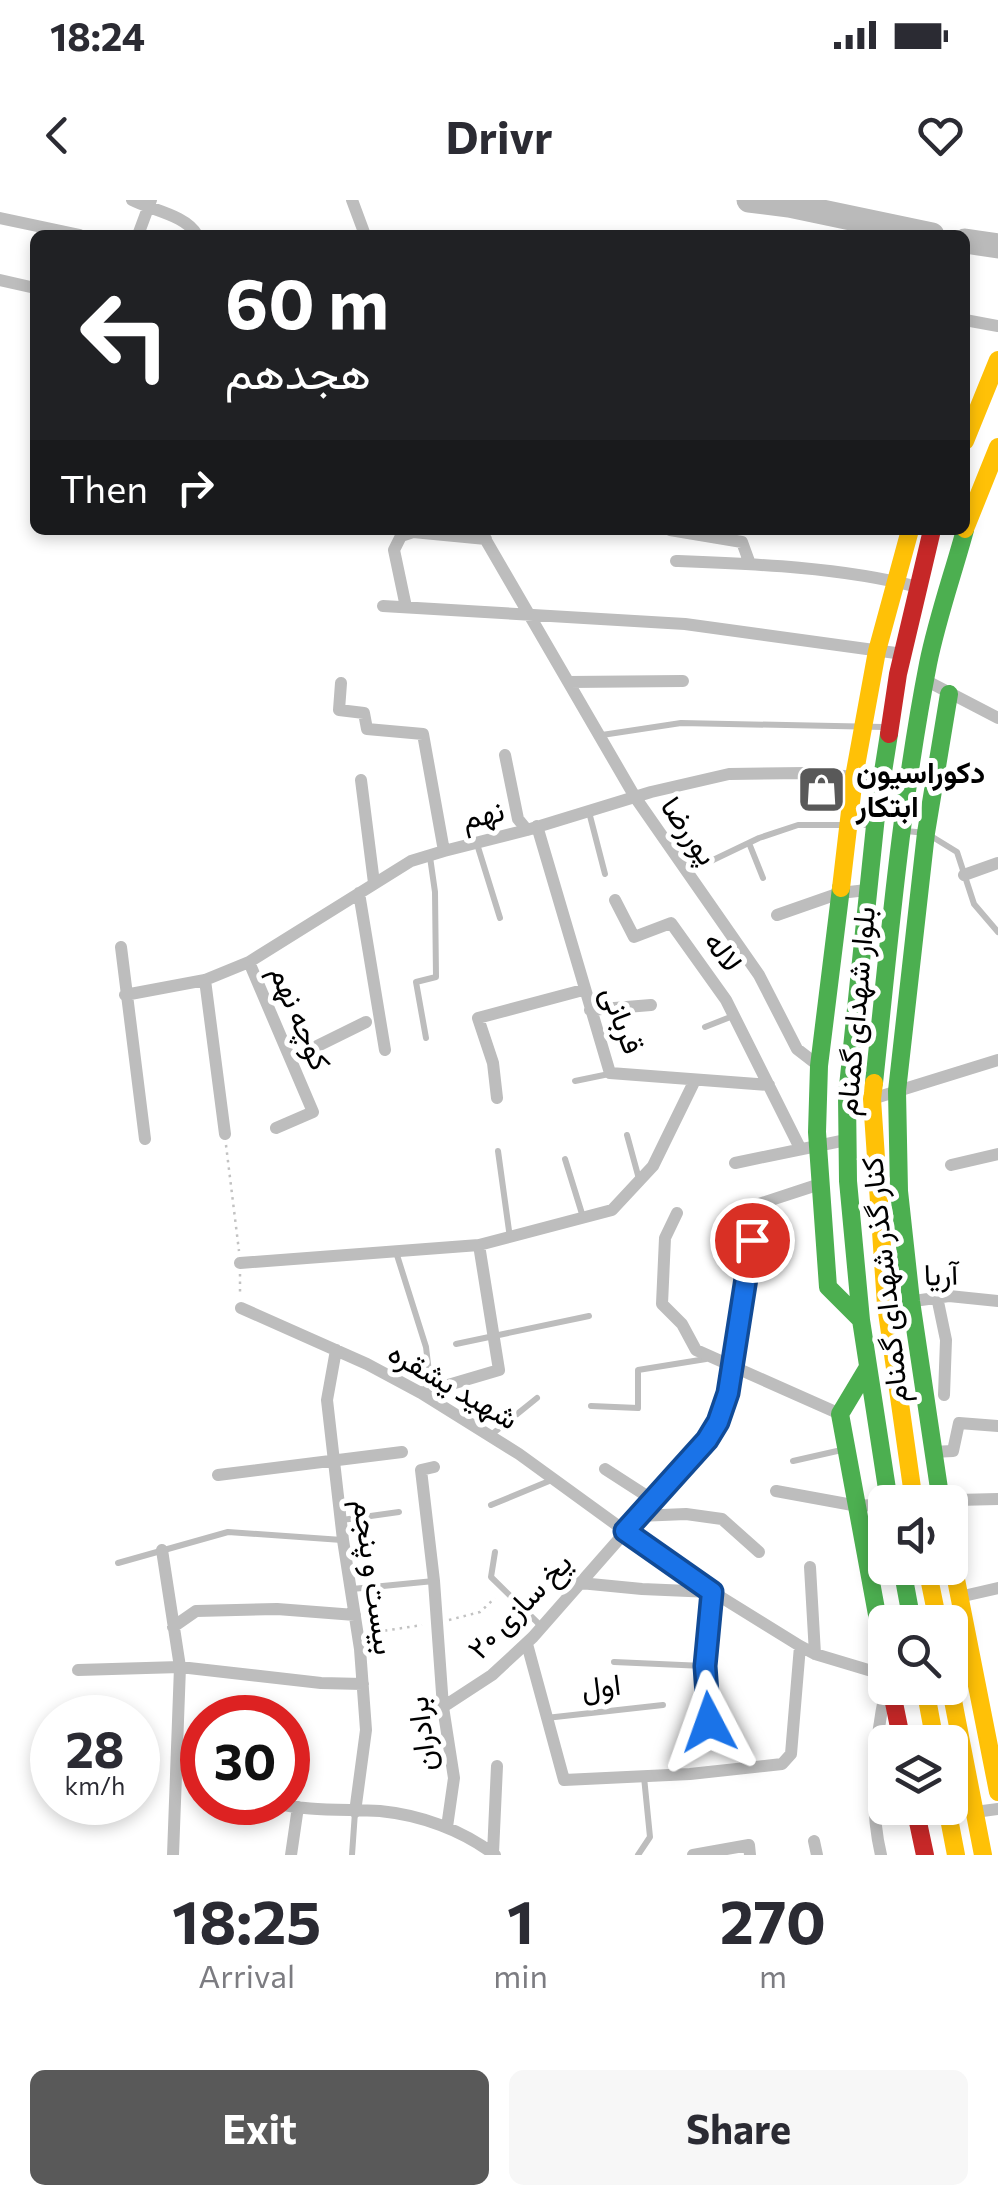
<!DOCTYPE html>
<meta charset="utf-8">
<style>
body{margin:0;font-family:Commissioner,Vazirmatn,sans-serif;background:#f7f7f7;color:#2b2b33;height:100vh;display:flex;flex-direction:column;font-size:38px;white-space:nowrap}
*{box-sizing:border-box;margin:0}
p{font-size:32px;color:#7c7c81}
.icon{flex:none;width:55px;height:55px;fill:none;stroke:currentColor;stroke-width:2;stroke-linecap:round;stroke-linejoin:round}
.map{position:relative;height:1655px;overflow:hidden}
.drawer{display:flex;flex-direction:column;background:#fff;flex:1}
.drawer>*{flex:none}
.guide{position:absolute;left:30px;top:30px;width:940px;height:305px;border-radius:15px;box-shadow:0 5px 15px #0003;background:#202124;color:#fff;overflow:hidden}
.buttons{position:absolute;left:868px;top:1285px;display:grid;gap:20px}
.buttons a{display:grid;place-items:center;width:100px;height:100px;border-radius:15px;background:#fff;box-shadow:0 5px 15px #0003;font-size:50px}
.speed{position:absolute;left:30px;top:1495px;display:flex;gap:20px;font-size:50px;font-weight:700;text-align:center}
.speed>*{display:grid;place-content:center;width:130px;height:130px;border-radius:50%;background:#fff;box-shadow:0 5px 15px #0003;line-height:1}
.speed small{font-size:25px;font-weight:400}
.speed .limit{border:15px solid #d22;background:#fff;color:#111}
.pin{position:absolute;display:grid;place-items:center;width:85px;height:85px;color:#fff;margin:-42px;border:5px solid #fff;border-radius:50%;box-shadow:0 2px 10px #0007}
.me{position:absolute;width:110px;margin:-55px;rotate:356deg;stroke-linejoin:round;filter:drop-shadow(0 0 8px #0008)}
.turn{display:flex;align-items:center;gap:35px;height:210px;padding:0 30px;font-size:45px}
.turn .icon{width:130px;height:130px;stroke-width:2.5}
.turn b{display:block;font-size:70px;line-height:85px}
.then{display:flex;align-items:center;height:95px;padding:0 30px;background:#0003;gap:20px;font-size:38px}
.eta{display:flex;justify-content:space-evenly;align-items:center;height:170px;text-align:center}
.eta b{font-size:60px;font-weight:700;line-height:70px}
.action{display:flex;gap:20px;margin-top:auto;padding:20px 30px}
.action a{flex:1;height:115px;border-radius:15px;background:#595959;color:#fff;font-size:40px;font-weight:700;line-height:115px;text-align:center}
.action a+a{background:#f7f7f7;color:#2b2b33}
.status{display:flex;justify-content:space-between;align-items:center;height:70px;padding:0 50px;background:#fff;direction:ltr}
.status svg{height:28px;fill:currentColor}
header{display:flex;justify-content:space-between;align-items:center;height:130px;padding:0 30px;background:#fff;font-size:45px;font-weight:700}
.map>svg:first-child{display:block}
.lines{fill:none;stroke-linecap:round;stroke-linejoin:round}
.river{stroke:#bababa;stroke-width:25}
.path{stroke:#c2c2c2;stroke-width:2.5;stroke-dasharray:2.5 5;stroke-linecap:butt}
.lane{stroke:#bdbdbd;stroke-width:6}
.street{stroke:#bdbdbd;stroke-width:12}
.fast{stroke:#4caf50;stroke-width:18}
.slow{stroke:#ffc107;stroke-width:18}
.jam{stroke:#c62828;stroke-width:18}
.route-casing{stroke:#114b97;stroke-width:25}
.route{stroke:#1a73e8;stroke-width:18}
.labels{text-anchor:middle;stroke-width:10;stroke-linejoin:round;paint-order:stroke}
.poi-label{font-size:30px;font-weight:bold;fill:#000;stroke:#fff;text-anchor:start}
.street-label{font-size:30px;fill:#000;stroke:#fff}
</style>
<div class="status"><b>18:24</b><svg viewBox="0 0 49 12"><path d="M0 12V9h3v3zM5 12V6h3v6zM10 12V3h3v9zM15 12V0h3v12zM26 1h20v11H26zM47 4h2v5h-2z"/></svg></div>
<header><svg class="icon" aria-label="back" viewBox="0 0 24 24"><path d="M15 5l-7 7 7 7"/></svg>Drivr<svg class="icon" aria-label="heart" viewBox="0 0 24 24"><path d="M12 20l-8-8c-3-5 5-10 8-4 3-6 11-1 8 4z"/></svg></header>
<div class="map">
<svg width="998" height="1655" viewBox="0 0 998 1655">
<rect width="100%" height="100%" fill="#fff"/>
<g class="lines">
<path class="river" d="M749 0 789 5 932 35
M965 41 998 46"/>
<path class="path" d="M226 945 239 1051
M240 1074V1096
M449 1420 480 1412 495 1398
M370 1433 422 1425"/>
<path class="lane" d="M602 535 681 523 883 527
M589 612 605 674
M906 631 926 633 957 652 974 704 998 732
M749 643 763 678
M477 644 500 718
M688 672 759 638 798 625H869
M705 827 733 816
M426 838 416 782 436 777 435 692 430 657
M575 881 609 874
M627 935 639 979
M498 951 510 1038
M565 959 583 1017
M396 1052 426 1147 431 1189
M456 1144 589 1116
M591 1206 638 1208V1170L706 1159
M491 1235 537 1198
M793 1261 846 1249
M491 1305 554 1279
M342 1320 399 1312
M495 1352 491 1377 542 1427
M118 1363 228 1332 342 1340
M352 1389 434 1381
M614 1462 704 1466
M546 1518 663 1505
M352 1655 355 1612
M638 1655 650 1637 644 1577"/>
<path class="street" d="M132 0C151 10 186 15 197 35
M352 0 365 35
M0 18 80 35
M138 35 151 0
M0 80 35 88
M965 120 998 126
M480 330 635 597 759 775 797 849 819 866
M670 330 742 342 750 364
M676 361C756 364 840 367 918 387
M383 406 685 424 903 454
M406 407 394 350 401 336 413 332 486 339
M925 480 998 518
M569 482 683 481
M341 483 339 510 364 513 367 529 423 534 444 651
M505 555 518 619 527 630
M361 580 374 683
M537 626 610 873 769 885
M964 675 998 663
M359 693 385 850
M615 700 634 737 671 723 726 800 800 948
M777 715 840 693 867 690
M121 747 145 939
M249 762 313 912 276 928
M205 780 225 934
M125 795 205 780 249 762 411 661 444 651 527 630 651 592 729 574 806 573 881 579
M590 810 651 805
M291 859 366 822
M497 898 493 863 478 818 583 790
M872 899 998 860
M735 963 846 940
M951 965 998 954
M677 1013 665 1038 662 1104 682 1124 696 1150 840 1214
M240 1063 479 1045 612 1010 653 966 695 880
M937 1097 946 1140 944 1195
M886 1105 949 1096 998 1101
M241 1108 367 1164 421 1193 519 1254 687 1376 800 1446 815 1454 885 1475
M336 1150 327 1200 343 1340 360 1449 366 1530 355 1612
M421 1193 499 1170 479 1045
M932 1252 953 1251 959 1223 998 1226
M434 1267 421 1270 434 1381 443 1507 454 1578 447 1627
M605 1269 653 1300
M218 1275 402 1252
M776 1291 858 1306 885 1304
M914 1301 998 1299
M638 1316 686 1314 722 1319 759 1352
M810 1367 815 1454
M580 1383 642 1389 712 1392 705 1466 709 1522
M959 1397 998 1388
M173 1427 196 1411 277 1409 355 1415
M527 1444 564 1580 690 1574 782 1564 791 1554 800 1446
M78 1470 180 1467 162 1350
M443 1507 492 1475 533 1437 707 1239C732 1201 731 1156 738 1112 744 1076 752 1040 759 1004L820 984
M177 1563 202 1573
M271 1602C307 1612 343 1609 380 1611 421 1615 462 1630 495 1655
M975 1612 998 1609
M814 1641 817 1655
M493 1653 497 1566
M173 1655 180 1467 321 1483 363 1484
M291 1655 298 1607
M693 1655 749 1645 750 1655
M881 1655C868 1600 875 1542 886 1488"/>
<path class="fast" d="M889 534 876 616 847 896 848 981 861 1120 889 1302
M841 688 819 866 817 932 828 1087 861 1120
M874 883C889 743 901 602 928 464 937 419 953 374 965 330
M867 1169 840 1214 885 1458
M941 1302 911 1101 899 991 897 891 926 633 949 494
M902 1368 912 1422"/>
<path class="slow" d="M965 241 998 160
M965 329 998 247
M841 688 854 577 877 451 910 330
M874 883 872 899 886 1105 914 1302
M950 1349 998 1592
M927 1368 938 1422
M950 1485 983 1655
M925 1488 935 1542
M947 1608 956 1655"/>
<path class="jam" d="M889 534 898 474 932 330
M891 1488 902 1542
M915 1608 925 1655"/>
</g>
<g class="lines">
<defs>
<path id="route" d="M709 1522 705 1466 712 1392 625 1331 707 1240 718 1222 728 1193 752 1040"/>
</defs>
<use href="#route" class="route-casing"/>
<use href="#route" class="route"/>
</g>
<defs>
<symbol id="shop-square" viewBox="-11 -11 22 22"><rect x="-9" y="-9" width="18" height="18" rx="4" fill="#595959" stroke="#fff"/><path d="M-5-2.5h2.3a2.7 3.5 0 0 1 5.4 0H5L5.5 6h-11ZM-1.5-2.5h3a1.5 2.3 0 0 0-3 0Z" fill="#fff"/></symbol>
</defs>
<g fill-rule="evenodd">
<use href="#shop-square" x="794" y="562" width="55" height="55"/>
</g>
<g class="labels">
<g class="poi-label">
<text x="856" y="583">دکوراسیون<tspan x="856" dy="34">ابتکار</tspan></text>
</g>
<g class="street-label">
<text transform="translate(483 615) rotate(-14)" y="10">نهم</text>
<text transform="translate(689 631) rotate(55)" y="10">پوررضا</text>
<text transform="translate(723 752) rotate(54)" y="10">لاله</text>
<text transform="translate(856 811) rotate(-85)" y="10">بلوار شهدای گمنام</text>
<text transform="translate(300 818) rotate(67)" y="10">کوچه نهم</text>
<text transform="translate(622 820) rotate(69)" y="10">قربانی</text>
<text transform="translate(941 1075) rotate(-2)" y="10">آریا</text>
<text transform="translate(885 1080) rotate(-96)" y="10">کنار گذر شهدای گمنام</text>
<text transform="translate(453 1186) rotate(30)" y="10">شهید یشقره</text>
<text transform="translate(374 1377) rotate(82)" y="10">بیست و پنجم</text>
<text transform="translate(520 1406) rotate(-46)" y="10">یخ سازی ۲۰</text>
<text transform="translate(601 1487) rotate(-7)" y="10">اول</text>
<text transform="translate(422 1534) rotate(-97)" y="10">برادران</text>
</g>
</g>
</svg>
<div class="buttons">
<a><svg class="icon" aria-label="sound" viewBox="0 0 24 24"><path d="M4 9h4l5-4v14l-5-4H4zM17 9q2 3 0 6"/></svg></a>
<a><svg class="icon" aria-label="search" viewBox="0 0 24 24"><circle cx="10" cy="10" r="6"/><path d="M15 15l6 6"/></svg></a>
<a><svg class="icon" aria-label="layers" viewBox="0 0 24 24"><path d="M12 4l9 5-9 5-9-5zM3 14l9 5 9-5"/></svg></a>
</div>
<div class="speed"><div>28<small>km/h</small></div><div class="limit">30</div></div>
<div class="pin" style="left:752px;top:1040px;background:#d93025"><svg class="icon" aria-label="arrive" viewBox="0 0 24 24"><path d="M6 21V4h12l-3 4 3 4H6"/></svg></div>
<svg class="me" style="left:709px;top:1522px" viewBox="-20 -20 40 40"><path d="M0-17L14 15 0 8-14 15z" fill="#1a73e8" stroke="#fff" stroke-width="4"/></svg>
<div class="guide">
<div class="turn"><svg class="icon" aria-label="left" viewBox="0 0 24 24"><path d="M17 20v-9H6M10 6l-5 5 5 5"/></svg><div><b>60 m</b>هجدهم</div></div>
<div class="then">Then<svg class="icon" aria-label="right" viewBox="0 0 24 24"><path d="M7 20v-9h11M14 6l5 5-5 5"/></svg></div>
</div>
</div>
<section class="drawer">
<div class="eta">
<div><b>18:25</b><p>Arrival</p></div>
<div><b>1</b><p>min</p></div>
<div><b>270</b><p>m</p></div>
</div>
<div class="action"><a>Exit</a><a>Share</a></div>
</section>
